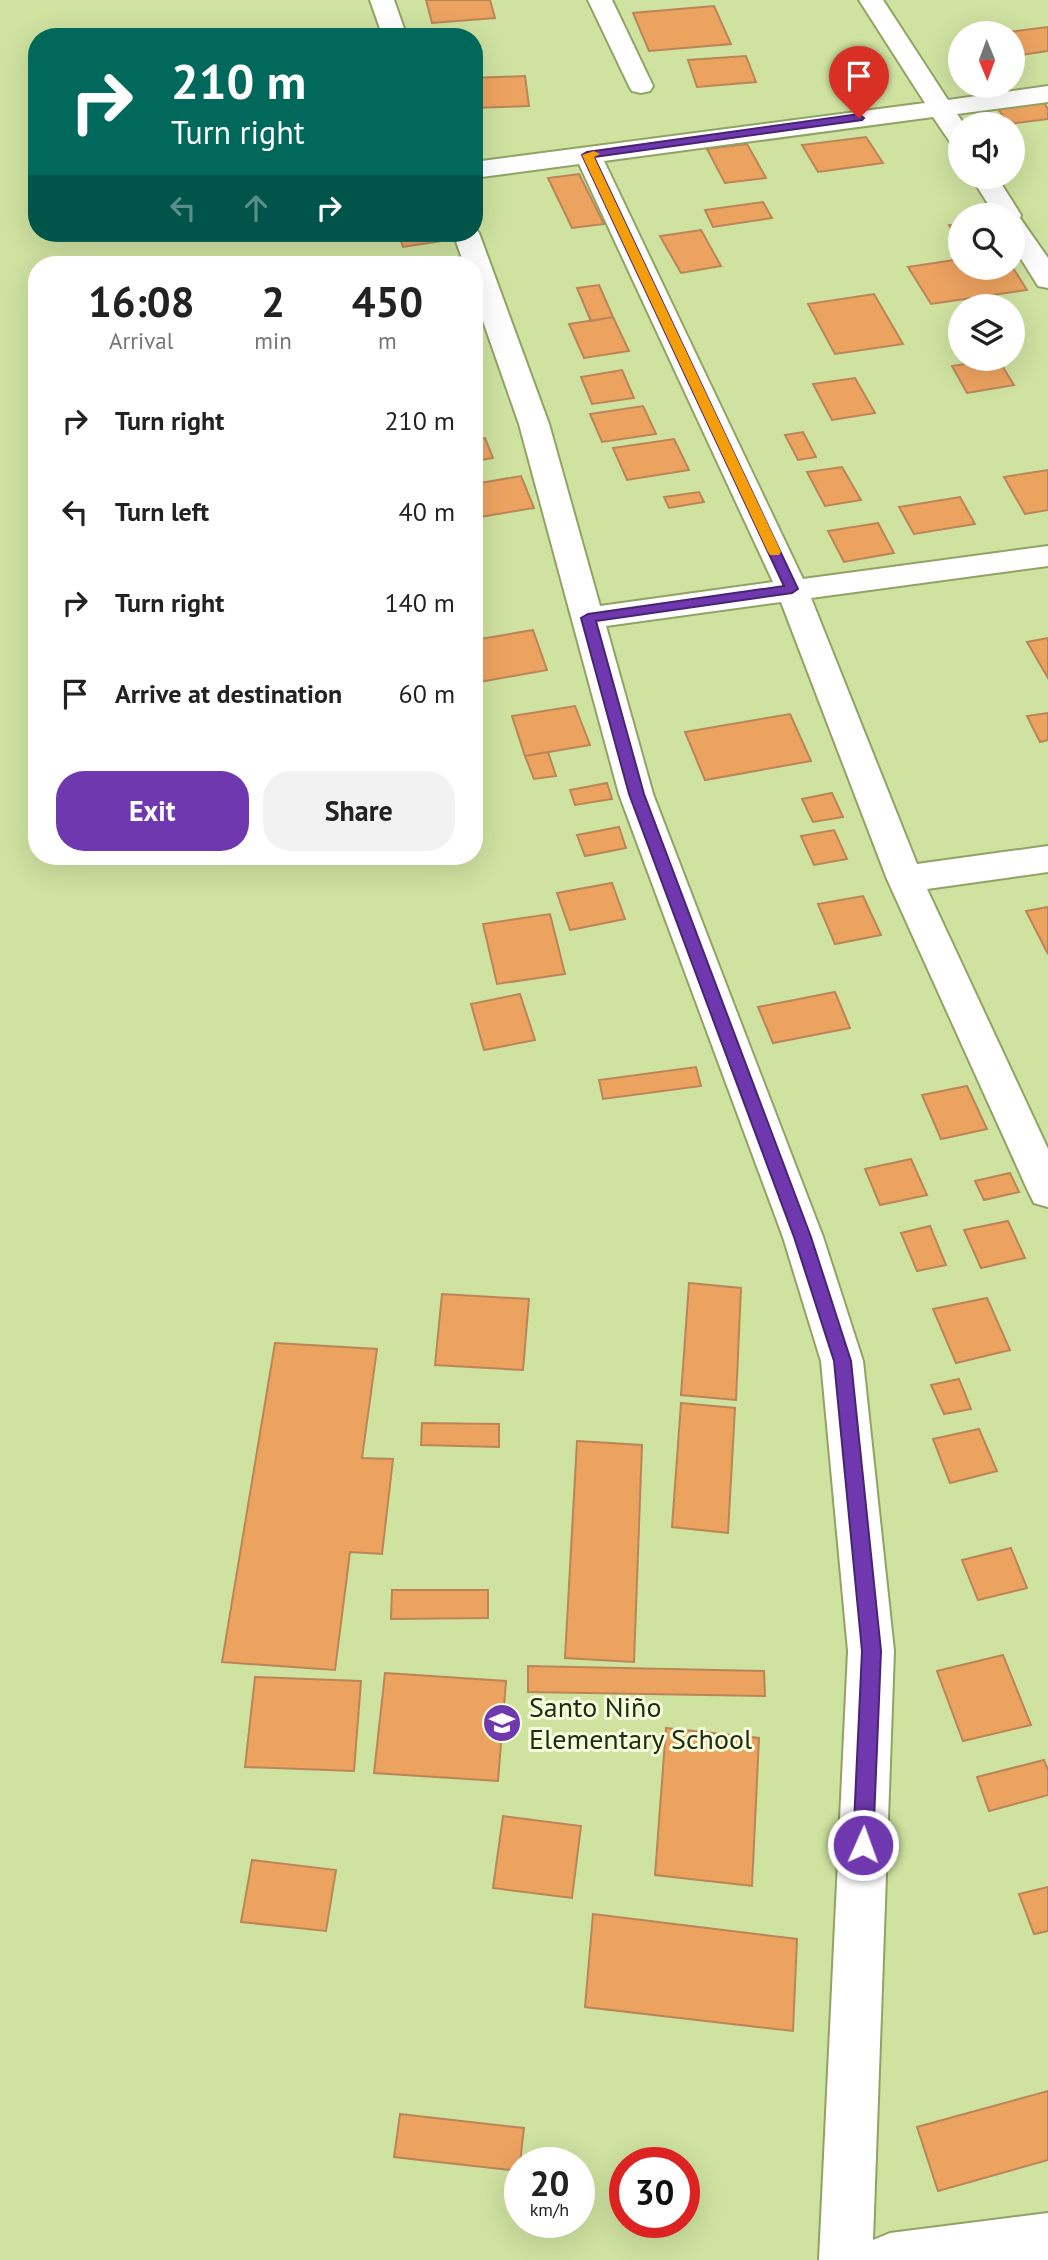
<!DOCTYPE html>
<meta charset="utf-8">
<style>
body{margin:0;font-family:"PT Sans",sans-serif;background:#f2f2f2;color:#222;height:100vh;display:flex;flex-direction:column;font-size:26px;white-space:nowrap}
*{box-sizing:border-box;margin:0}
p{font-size:23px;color:#767676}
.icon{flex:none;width:38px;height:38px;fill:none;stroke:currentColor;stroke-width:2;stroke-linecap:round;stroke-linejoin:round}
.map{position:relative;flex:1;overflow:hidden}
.details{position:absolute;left:28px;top:256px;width:455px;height:609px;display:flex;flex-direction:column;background:#fff;border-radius:28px;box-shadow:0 7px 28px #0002}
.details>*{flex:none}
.banner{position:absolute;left:28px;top:28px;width:455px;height:214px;border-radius:28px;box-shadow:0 7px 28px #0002;background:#00695c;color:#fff;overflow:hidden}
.needle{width:46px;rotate:179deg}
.tools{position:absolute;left:948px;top:21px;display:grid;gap:14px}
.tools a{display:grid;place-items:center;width:77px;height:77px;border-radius:50%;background:#fff;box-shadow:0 7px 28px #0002;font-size:35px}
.speed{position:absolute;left:504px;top:2147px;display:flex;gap:14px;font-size:35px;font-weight:700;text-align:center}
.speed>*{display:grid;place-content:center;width:91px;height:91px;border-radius:50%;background:#fff;box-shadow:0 7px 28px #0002;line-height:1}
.speed small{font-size:18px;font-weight:400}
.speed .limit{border:10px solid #d22;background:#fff;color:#111}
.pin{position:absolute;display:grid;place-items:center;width:60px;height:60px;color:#fff;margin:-72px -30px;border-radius:50% 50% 50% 0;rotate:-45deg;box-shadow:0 0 7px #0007}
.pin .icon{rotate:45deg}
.me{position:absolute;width:77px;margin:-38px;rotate:2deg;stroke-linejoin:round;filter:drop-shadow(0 0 5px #0008)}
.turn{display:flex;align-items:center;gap:24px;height:147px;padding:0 28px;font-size:32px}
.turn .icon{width:91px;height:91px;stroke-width:2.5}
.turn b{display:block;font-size:49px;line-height:60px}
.lanes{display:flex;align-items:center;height:66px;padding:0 28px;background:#0003;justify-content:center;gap:35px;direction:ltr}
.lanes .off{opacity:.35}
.eta{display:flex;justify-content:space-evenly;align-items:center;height:119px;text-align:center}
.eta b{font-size:42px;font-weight:800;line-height:49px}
.action{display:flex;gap:14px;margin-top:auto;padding:14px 28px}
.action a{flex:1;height:80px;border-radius:28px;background:#6f38ae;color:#fff;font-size:28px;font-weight:800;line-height:80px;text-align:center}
.action a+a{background:#f2f2f2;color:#222}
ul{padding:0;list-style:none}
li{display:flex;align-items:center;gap:21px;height:91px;padding:0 28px}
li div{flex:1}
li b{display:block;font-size:26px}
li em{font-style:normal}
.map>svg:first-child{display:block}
.building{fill:#eda360;stroke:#ba8659;stroke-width:2}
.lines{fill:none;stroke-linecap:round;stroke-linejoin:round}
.minor-casing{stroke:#91a364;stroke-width:4}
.minor{fill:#fff;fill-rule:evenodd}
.route{fill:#6f38ae;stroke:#482471;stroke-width:2}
.slow{fill:#f59e0b}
.labels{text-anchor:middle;stroke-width:6;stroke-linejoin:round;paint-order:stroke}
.near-poi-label{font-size:28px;fill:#242b11;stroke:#f4fedd;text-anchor:start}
</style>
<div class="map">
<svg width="1048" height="2260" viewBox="0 0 1048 2260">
<rect width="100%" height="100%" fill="#cfe2a0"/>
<path class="building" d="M426 0H490L495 18 432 23Z
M714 6 731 44 649 51 633 13Z
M1048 27V51L1014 56 1013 33H1001Z
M746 56 756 82 697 87 688 60Z
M525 76 529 106 474 108V78Z
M1044 103 1048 109V119L1009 124 998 109Z
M866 137 883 163 818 172 802 145Z
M747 144 766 178 725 183 707 149Z
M579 174 604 224 572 228 548 178Z
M763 202 772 218 713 227 705 210Z
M961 224V244L949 225Z
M701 230 721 266 681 273 660 236Z
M398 233H439L442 241 403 247Z
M961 259V268H1013L1027 290 931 304 908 267Z
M599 285 613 317 591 321 577 288Z
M874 294 903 344 835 354 808 304Z
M613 317 629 351 584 358 569 324Z
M998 359 1014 385 967 393 952 366Z
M622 370 634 398 592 404 581 377Z
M855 378 875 413 832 420 813 384Z
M643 406 656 434 602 442 590 414Z
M803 432 816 457 798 460 785 435Z
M485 438 493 458 474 461V439Z
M674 439 689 470 627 480 613 448Z
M842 467 861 500 825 506 807 472Z
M1048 470V510L1025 514 1004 477Z
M521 476 534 508 474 518V484Z
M699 492 704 502 669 508 664 497Z
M960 497 975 524 914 534 899 507Z
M878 523 894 553 844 562 828 531Z
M533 630 547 670 474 683V640Z
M1048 638V678L1027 642Z
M575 706 590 745 525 756 512 716Z
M1048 713V740L1040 742 1027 716Z
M790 714 811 761 705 780 685 732Z
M548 752 556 776 534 779 525 756Z
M607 783 612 799 575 805 570 790Z
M832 793 843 817 813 822 802 799Z
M619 827 626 848 585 856 577 835Z
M834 830 847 859 814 865 801 836Z
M612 883 625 919 570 930 557 893Z
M863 896 881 935 835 944 818 904Z
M1048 907V954L1026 911Z
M550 914 565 974 497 984 483 924Z
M835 992 850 1028 773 1043 758 1007Z
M520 994 535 1040 484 1050 471 1004Z
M696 1067 701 1086 603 1099 599 1080Z
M967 1086 987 1129 941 1139 922 1095Z
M911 1159 927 1195 880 1205 865 1169Z
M1010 1173 1019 1192 984 1200 975 1181Z
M1008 1221 1025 1258 981 1268 964 1230Z
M930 1226 946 1265 917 1271 901 1233Z
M689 1283 741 1288 736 1400 681 1395Z
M442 1294 529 1299 523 1370 435 1365Z
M987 1298 1010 1350 956 1363 933 1309Z
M275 1343 377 1349 362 1458 393 1459 382 1554 350 1552 335 1670 222 1662Z
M959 1379 971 1409 944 1414 931 1385Z
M681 1403 735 1408 728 1533 672 1527Z
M422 1423 499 1424V1447L421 1445Z
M979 1429 997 1471 950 1483 933 1439Z
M577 1441 642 1445 634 1662 565 1658Z
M1011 1548 1027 1588 978 1600 962 1560Z
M392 1590H488V1618L391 1619Z
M1003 1655 1031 1725 963 1741 937 1671Z
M528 1666 764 1671 765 1696 528 1692Z
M385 1673 506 1681 498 1781 374 1773Z
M255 1677 361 1681 354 1771 245 1767Z
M666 1728 759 1738 752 1886 655 1875Z
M1044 1760 1048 1770V1795L989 1811 977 1777Z
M503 1816 581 1826 572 1898 493 1888Z
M252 1860 336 1870 326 1931 241 1922Z
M1048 1887V1931L1034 1934 1019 1894Z
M593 1914 797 1939 793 2031 585 2007Z
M1048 2091V2160L938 2191 917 2127Z
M400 2114 524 2128 519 2171 394 2157Z"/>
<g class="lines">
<defs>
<path id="minor" d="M370 0H394L407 37H383Z
M588 0H612L653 86 650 91 641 93 632 91 629 86Z
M859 0H883L948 100 1048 86V102L957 114 964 124H961V148L952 145 933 117 604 161 803 579 1048 546V566L811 598 917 864 1048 846V872L927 889 1048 1149V1207L1034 1203 1028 1191 887 879 781 602 606 626 653 794 823 1237 863 1361 894 1651 873 2240 890 2233 1048 2213V2260H819L848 1651 821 1361 783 1237 619 794 519 424 474 295V264H464L453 233H474V227L479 233 549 424 600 606 773 582 579 164 474 178V162L925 103Z
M971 177H997L1021 215 1020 218 1048 258V288L1038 286 1013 246V215H995Z"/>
</defs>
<use href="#minor" class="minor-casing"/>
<use href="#minor" class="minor"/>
</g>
<path class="route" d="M859 114 864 118 862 120 594 157 798 589 792 593 596 621 644 794 811 1237 851 1361 881 1651 873 1845 870 1852 863 1855 856 1852 853 1845 862 1651 834 1361 794 1237 629 794 581 618 588 614 784 586 582 155 587 152Z"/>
<path class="slow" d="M594 151 600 154 594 157 781 552 779 555H770L768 552 582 155Z"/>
<defs>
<symbol id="school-disc" viewBox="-11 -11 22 22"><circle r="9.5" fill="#6f38ae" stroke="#f4fedd"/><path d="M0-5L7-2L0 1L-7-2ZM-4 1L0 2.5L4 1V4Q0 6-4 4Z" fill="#fff"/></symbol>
</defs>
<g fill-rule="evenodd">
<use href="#school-disc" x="480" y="1701" width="44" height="44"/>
</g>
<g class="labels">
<g class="near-poi-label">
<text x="529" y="1717">Santo Niño<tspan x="529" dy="32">Elementary School</tspan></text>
</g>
</g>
</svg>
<div class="tools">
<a><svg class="needle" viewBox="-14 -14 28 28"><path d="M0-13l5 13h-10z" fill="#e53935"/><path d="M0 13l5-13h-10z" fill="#767676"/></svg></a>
<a><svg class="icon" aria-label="sound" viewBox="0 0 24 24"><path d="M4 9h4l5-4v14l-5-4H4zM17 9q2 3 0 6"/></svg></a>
<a><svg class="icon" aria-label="search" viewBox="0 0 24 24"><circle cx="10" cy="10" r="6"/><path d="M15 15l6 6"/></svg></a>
<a><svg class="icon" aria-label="layers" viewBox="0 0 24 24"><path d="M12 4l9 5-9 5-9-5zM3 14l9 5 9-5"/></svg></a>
</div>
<div class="speed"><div>20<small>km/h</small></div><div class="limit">30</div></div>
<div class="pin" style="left:859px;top:118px;background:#d93025"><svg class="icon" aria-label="arrive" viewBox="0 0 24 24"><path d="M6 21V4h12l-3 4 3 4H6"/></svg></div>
<svg class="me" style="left:863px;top:1845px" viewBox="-20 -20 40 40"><circle r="17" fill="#6f38ae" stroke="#fff" stroke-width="3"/><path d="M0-11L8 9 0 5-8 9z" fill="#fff"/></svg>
<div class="banner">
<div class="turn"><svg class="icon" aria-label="right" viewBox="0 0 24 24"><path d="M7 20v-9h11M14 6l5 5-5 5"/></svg><div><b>210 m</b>Turn right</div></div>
<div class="lanes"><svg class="icon off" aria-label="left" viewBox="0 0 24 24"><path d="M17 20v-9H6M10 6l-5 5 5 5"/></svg><svg class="icon off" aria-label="ahead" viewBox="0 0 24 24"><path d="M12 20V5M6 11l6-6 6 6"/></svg><svg class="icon" aria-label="right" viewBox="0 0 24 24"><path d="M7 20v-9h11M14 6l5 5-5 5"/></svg></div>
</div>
<section class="details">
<div class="eta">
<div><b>16:08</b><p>Arrival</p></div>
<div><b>2</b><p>min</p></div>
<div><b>450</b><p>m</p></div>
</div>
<ul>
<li><svg class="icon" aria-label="right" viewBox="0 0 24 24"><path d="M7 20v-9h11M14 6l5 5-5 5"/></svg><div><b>Turn right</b></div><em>210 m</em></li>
<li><svg class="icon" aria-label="left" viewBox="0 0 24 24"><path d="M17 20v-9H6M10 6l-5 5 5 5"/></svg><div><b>Turn left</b></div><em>40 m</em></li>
<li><svg class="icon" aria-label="right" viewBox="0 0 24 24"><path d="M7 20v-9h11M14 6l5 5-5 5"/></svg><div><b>Turn right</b></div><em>140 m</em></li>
<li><svg class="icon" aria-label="arrive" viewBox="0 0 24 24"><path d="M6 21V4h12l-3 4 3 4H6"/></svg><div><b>Arrive at destination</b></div><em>60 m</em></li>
</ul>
<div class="action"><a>Exit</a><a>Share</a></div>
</section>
</div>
